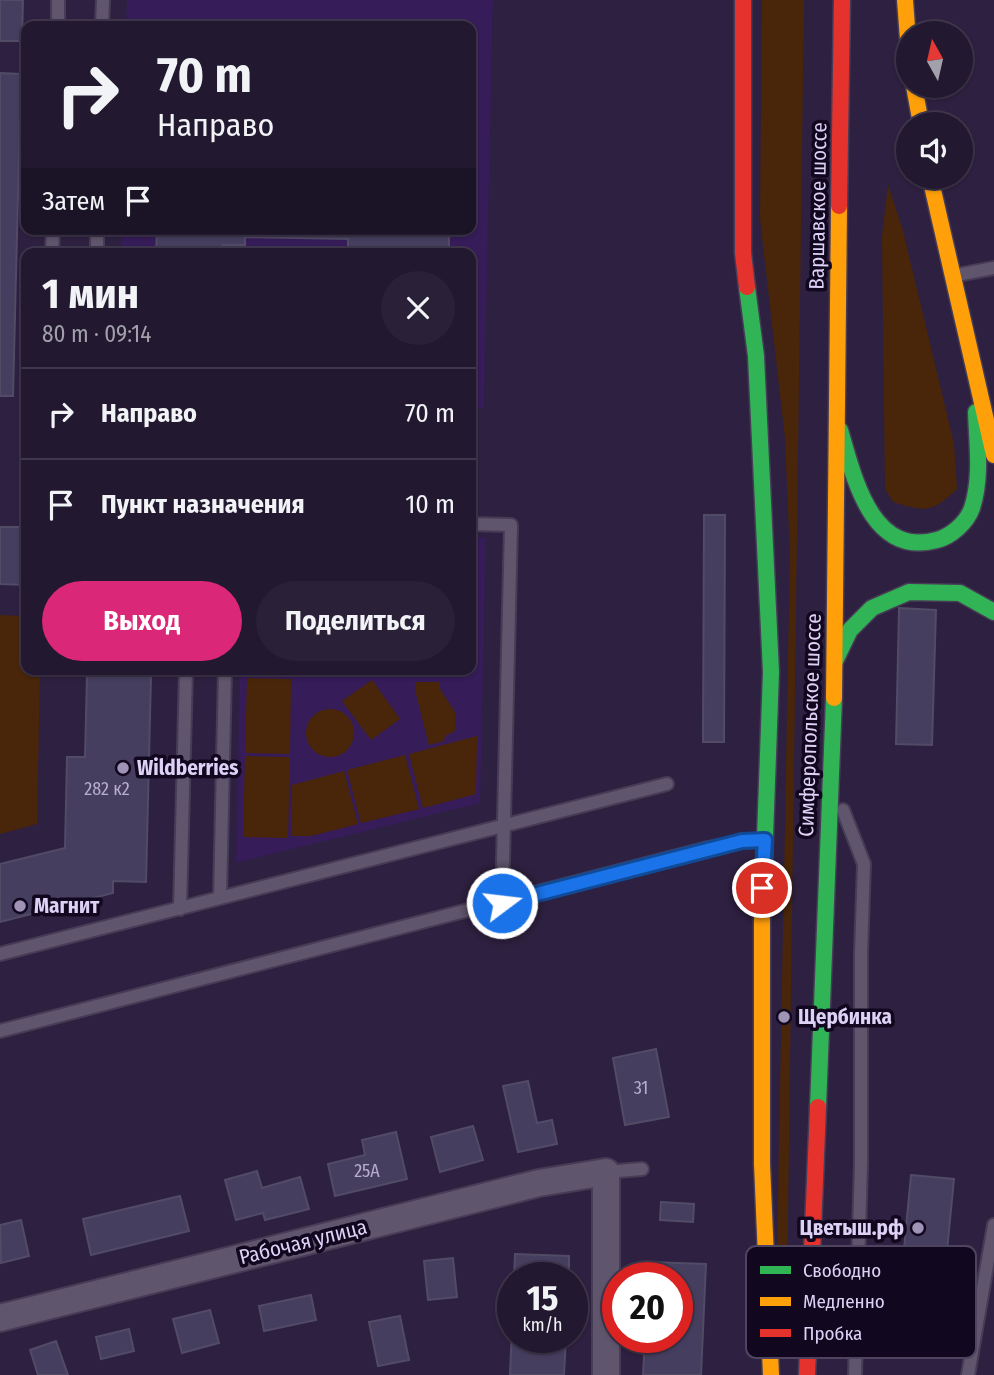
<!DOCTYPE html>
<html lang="ru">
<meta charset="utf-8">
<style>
body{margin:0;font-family:"Fira Sans Condensed",sans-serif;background:#2a2138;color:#f1f3f6;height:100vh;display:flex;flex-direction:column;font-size:26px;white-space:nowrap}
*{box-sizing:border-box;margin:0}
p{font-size:23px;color:#a2a0ab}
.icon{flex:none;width:38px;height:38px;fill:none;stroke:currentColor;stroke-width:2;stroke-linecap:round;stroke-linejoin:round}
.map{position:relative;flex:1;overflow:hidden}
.sheet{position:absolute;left:21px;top:248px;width:455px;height:427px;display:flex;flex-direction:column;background:#221830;border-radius:14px;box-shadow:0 2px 5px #0004,0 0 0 2px #3f374c}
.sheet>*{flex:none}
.banner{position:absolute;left:21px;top:21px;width:455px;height:214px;border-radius:14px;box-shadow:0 2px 5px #0004,0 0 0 2px #3f374c;background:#221830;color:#f1f3f6;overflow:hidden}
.needle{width:46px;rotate:352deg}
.controls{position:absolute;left:896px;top:21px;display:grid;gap:14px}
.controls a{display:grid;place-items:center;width:77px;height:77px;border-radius:50%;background:#221830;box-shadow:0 2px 5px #0004,0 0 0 2px #3f374c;font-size:35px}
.speed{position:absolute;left:497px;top:1262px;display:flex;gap:14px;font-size:35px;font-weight:700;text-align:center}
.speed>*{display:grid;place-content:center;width:91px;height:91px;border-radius:50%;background:#221830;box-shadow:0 2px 5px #0004,0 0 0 2px #3f374c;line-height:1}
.speed small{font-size:18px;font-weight:400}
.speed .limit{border:10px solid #d22;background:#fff;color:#111}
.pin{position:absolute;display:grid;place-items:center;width:60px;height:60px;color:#fff;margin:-30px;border:4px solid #fff;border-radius:50%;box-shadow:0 2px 7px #0007}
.me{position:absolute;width:77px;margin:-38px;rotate:75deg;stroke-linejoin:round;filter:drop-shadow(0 0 5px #0008)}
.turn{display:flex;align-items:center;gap:24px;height:147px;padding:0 21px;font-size:32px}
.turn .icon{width:91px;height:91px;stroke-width:2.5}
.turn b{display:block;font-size:49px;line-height:60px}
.then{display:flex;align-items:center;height:66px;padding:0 21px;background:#0003;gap:14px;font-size:26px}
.round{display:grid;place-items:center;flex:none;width:74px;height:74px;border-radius:37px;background:#2a2138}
.overview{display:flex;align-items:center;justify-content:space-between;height:119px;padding:0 21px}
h1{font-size:42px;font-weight:700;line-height:52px}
.cta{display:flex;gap:14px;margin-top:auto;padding:14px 21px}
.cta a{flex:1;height:80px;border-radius:42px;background:#db2777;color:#fff;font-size:28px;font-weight:700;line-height:80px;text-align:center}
.cta a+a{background:#2a2138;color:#f1f3f6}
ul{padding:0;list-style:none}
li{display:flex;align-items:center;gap:21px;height:91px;padding:0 21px;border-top:2px solid #3f374c}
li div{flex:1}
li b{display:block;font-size:26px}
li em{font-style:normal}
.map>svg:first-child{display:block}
.built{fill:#361c58}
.green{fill:#492609}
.building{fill:#463e5f;stroke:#514b66;stroke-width:2}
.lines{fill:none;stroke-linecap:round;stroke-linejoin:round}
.lane-casing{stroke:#463c55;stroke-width:16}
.street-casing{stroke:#463c55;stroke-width:30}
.fast-casing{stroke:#463c55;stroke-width:19}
.slow-casing{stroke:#463c55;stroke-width:19}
.jam-casing{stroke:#463c55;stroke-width:19}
.lane{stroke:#5f556c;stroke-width:12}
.street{stroke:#5f556c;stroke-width:26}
.fast{stroke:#30b455;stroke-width:16}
.slow{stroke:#ff9f0a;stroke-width:16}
.jam{stroke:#e5322d;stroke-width:16}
.route-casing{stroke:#114b97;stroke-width:18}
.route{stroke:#1a73e8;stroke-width:12}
.poi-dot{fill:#a094b6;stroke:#11071f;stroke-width:2.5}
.labels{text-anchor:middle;stroke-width:7;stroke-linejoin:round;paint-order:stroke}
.number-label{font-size:18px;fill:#b7add0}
.street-label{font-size:21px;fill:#ddd2f6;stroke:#11071f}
.poi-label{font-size:21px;font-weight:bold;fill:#ddd2f6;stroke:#11071f;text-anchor:start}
.key{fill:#11071f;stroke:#4e4460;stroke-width:2}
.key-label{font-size:19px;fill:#ddd2f6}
</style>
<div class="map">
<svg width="994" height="1375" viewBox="0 0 994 1375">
<rect width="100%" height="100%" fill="#2e2040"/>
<path class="built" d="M127 0H493L484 408H471V254H121L122 229H471V26H126Z
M471 538H486L480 803 236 863 240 670H471Z"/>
<path class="green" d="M762 0H804L787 1294 777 1254 790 554 785 438 760 219Z
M888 185 903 231 954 444 957 489C932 513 925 512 893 502L885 489 882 236Z
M0 615 26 616V670H40L37 824 0 834Z
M247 678 291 679 290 754 245 753Z
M372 680 400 719 371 740 342 701Z
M415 682H439L440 689 455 712V731L445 736 444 741 429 745 415 690Z
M306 733a24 24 0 1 1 48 0a24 24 0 1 1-48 0Z
M477 736 476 794 423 808 409 754Z
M405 755 419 809 361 823 347 770Z
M245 756 290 757 288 838 243 837Z
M344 771 358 824 311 836H291L292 785Z"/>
<path class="building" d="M0 0H23L22 41H0Z
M0 73 21 74 13 396H0Z
M157 229H449V254H370V248L348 247V239L245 237V245H223L222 254H156Z
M704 515H725L724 742H703Z
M0 527H26V585L0 584Z
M899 608 936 610 932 745 896 744Z
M87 675 151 676 146 882 113 881V893L0 922V864L65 848 67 757H85Z
M656 1049 669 1117 625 1125 613 1058Z
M528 1081 537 1123 552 1120 557 1144 518 1152 503 1086Z
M473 1126 483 1160 440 1172 431 1137Z
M396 1132 407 1179 335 1196 328 1164 365 1155 362 1140Z
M257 1171 262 1188 300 1177 309 1209 265 1220 263 1213 236 1220 225 1180Z
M911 1175 954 1179 939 1333 897 1329 901 1285 896 1284 899 1249H904Z
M180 1196 189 1231 91 1255 83 1219Z
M661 1202 694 1204 693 1222 660 1220Z
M21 1220 29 1256 1 1263 0 1225Z
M515 1254 569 1256V1278H514Z
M453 1258 457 1297 428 1300 424 1261Z
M649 1262 706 1264 701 1375H643L645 1337H677V1278H648Z
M311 1295 316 1320 264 1331 259 1306Z
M513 1304V1337H566L564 1375H510Z
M210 1310 219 1343 182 1353 173 1319Z
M400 1316 409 1360 378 1366 369 1322Z
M129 1329 134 1351 101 1359 96 1337Z
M56 1341 68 1375H38L30 1350Z"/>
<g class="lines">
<defs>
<path id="lane" d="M58 26V0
M102 26 103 0
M52 254 53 229
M97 254V229
M957 275 994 268
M471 524 511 525 502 903
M843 810 864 864 861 953V1163L855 1375
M220 898 225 670
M180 909 186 670
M0 954 667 784
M0 1031 708 848 742 841 761 840
M606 1172 642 1169
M968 1375 994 1225"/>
<path id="street" d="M0 1318 539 1183 606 1172V1375"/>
<path id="fast" d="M747 287 756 356 771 672 762 920
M840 430C854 477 871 558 937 540 952 536 967 522 972 508 982 477 977 444 976 412
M835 661 850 630 872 608 909 592 960 593 994 612
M818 1107 834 698"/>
<path id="slow" d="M905 0 908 40
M914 86 921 124
M930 177 994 455
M834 698 839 206
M762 920V1164L771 1375"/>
<path id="jam" d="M743 0V253L747 287
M839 206 842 0
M807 1375 818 1107"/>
</defs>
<use href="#lane" class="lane-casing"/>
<use href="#street" class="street-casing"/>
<use href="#fast" class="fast-casing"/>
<use href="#slow" class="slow-casing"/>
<use href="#jam" class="jam-casing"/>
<use href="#lane" class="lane"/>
<use href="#street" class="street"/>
<use href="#fast" class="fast"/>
<use href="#slow" class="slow"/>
<use href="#jam" class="jam"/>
</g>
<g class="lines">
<defs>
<path id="route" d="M502 903 742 841 765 840 762 888"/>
</defs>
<use href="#route" class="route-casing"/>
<use href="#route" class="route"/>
</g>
<g class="poi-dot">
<circle cx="123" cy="768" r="7"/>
<circle cx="20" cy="906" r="7"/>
<circle cx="784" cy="1017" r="7"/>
<circle cx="918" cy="1228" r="7"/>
</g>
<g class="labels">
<g class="number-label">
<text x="107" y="795">282 к2</text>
<text x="641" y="1094">31</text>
<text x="367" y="1177">25А</text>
</g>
<g class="street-label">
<text transform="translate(818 206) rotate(-89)" y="7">Варшавское шоссе</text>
<text transform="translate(810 725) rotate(-88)" y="7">Симферопольское шоссе</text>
<text transform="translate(303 1242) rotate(-14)" y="7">Рабочая улица</text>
</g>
<g class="poi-label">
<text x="137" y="775">Wildberries</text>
<text x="34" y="913">Магнит</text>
<text x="798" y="1024">Щербинка</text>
<text x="904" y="1235" text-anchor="end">Цветыш.рф</text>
</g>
</g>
<rect x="746" y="1246" width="230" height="112" rx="10" class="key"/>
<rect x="760" y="1266" width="31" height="8" fill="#30b455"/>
<rect x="760" y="1297" width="31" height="9" fill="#ff9f0a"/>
<rect x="760" y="1329" width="31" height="8" fill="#e5322d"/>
<g class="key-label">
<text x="803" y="1277">Свободно</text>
<text x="803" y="1308">Медленно</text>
<text x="803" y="1340">Пробка</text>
</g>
</svg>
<div class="controls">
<a><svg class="needle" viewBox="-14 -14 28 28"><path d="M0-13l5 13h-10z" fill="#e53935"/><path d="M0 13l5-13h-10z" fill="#a2a0ab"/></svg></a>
<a><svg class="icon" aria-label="sound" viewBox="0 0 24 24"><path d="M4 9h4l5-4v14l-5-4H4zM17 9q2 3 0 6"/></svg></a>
</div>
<div class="speed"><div>15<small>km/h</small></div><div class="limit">20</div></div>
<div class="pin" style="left:762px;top:888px;background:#d93025"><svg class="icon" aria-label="arrive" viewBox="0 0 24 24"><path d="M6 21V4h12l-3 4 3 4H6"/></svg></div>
<svg class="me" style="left:502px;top:903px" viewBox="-20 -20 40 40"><circle r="17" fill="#1a73e8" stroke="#fff" stroke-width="3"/><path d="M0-11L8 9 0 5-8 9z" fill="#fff"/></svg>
<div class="banner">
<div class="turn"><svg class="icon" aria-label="right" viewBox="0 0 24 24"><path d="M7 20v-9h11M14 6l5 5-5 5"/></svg><div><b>70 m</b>Направо</div></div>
<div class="then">Затем<svg class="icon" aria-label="arrive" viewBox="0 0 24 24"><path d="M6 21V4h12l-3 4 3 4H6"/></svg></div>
</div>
<section class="sheet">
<div class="overview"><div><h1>1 мин</h1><p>80 m · 09:14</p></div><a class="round"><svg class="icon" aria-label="close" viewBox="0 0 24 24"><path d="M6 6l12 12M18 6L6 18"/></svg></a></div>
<ul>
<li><svg class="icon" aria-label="right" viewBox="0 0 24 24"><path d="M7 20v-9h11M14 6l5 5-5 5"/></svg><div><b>Направо</b></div><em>70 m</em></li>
<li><svg class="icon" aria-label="arrive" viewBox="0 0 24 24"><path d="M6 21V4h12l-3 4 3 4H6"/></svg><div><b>Пункт назначения</b></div><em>10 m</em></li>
</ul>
<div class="cta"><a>Выход</a><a>Поделиться</a></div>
</section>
</div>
